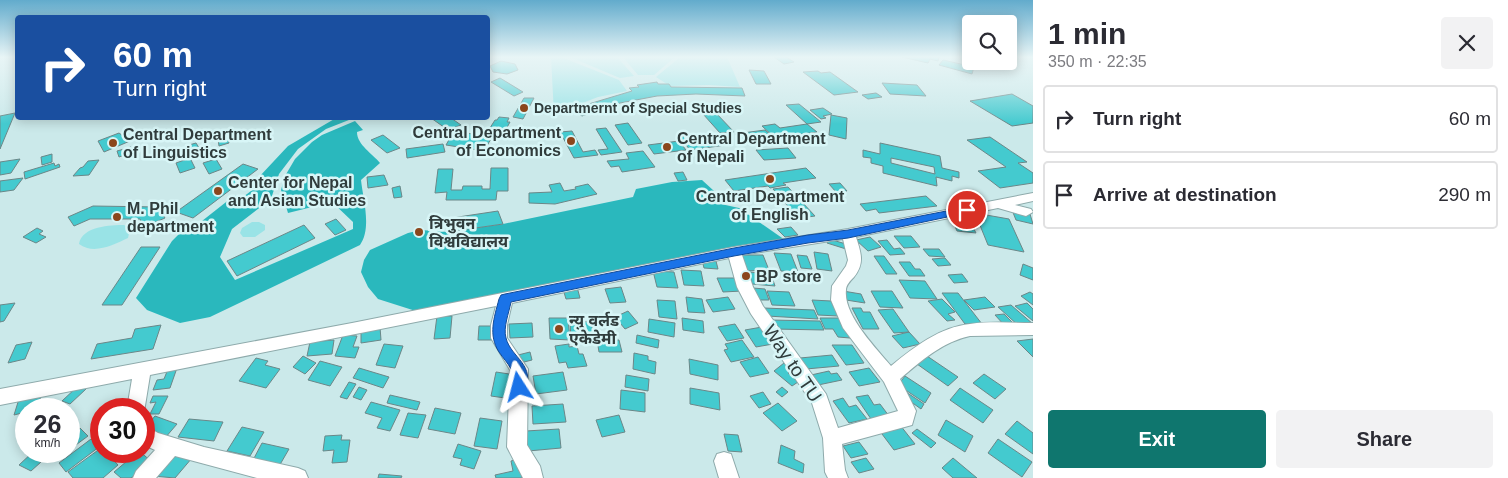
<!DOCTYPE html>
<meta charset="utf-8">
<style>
body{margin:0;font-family:Arial,"Noto Sans Devanagari",sans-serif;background:#f2f2f3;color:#2b2b33;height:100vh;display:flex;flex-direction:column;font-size:19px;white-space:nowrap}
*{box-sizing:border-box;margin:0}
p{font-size:16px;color:#7c7c81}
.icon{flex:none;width:28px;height:28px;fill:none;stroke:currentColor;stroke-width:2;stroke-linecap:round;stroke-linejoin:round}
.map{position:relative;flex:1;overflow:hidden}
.side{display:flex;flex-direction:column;background:#fff;width:475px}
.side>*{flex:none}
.top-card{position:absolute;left:15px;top:15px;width:475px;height:105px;border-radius:5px;box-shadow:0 2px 12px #0003;background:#1a4fa0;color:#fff;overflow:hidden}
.tools{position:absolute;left:962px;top:15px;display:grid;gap:10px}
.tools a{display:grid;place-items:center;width:55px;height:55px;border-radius:5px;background:#fff;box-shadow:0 2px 12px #0003;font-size:25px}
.speed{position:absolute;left:15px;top:398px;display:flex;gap:10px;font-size:25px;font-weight:700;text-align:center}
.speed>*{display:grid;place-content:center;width:65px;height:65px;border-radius:50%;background:#fff;box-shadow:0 2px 12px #0003;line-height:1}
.speed small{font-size:12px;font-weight:400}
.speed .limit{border:8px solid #d22;background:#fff;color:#111}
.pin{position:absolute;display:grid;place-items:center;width:42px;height:42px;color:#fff;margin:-21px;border:2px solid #fff;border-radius:50%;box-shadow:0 1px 5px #0007}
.me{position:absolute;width:55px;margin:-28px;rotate:351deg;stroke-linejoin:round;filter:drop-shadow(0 0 4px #0008)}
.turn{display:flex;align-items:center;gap:18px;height:105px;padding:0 15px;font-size:22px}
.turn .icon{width:65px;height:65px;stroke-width:2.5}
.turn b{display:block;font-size:35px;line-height:42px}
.round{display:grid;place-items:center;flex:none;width:52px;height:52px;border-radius:5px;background:#f2f2f3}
.overview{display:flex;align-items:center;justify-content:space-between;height:85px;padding:0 15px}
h1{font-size:30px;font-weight:700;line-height:38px}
.button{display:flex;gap:10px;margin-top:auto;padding:10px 15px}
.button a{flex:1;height:58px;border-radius:5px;background:#0f766e;color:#fff;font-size:20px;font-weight:700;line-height:58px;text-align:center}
.button a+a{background:#f2f2f3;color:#2b2b33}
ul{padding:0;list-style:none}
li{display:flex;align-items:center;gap:15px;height:68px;margin:0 10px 8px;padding:0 5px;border:2px solid #e1e1e2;border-radius:5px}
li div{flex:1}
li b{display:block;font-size:19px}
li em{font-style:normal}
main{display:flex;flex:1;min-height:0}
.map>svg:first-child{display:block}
.green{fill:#99e3e6}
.forest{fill:#2ab8bd}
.building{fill:#44cacf;stroke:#6b8788;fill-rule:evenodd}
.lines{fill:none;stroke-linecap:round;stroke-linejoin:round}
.minor-casing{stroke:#8eaaab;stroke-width:2}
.minor{fill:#fff;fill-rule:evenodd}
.route{fill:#1a73e8;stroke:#114b97}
.poi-dot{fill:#8b461c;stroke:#d8f6f7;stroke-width:2}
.labels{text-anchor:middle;stroke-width:5;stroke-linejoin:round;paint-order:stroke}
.far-poi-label{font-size:14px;font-weight:bold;fill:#303c3c;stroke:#d8f6f7;text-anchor:start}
.poi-label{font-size:16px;font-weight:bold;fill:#303c3c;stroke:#d8f6f7;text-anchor:start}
.near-street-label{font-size:19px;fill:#303c3c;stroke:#d8f6f7}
</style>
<main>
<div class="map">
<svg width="1033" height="478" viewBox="0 0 1033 478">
<rect width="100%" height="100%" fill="#cbe9ea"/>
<path class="green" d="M551 57H561L619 80 627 91 598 97 554 114Z
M570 57H617L634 76 620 78Z
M623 57H675L654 75H638Z
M680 57H727L740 87 709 85 670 86 656 77Z
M252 222H259L265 225V230L255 237H243L240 233 242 228Z
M124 225 130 229 128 238C113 245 94 255 79 244 82 226 111 225 124 225Z"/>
<path class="forest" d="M336 118H354L326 129 298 149 279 174 271 199 232 229 220 257 235 280 353 229V222L332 202 288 213 281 190 285 176 295 159 312 142 322 135 355 121 363 130 357 132C357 145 373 154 380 163L361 180C363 199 372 228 360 245L210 317 180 323 147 310 136 298 172 241 184 229 202 221 235 195 243 197 263 182 259 177 288 146Z
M702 180 714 191 721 204 739 208 785 240 422 313 378 299 368 287 361 272 364 260 370 250 408 233 421 230 448 232 503 224 633 197 636 189 672 182Z"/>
<path class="building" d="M774 57H786L794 62 784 64Z
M902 57H939L938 61 930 59 928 63Z
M943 60 974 67 972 74 939 65Z
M501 61 515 64 518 70 507 74 493 72 490 66Z
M749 70 764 71 771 84H756Z
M818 71 821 73 830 72 858 92 834 95 803 72Z
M500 78 523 92 514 96 491 82Z
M657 82 658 84H669L671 87 742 88 745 96 696 94 657 96 620 103 582 116 572 109 632 91 629 88 639 87 637 85Z
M882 83 917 85 926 96 890 94Z
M876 93 882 97 868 99 862 95Z
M1012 94 1033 106V123L1012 126 970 101Z
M524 98H534L523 119 513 117Z
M799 104 821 122 807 124 786 105Z
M823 108 832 114 823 116 826 118 821 119 810 110Z
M15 113 0 149V116Z
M716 113 734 132 720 133 703 114Z
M831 115 847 118 846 139 829 135Z
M499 117 509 118 507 122H510L504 133 488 131 495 120H497Z
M431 118H451L461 125 448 130Z
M628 123 642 143 628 145 615 125Z
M775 124 780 128 807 124 817 132 775 138 762 126Z
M606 128 622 152 601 155 598 150 608 149 596 129Z
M765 130 774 138 744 143 735 134Z
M454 131 492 137 484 151 446 145Z
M572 131 583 152 595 150 598 155 574 158 560 132Z
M119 133 130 141 104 152 98 141Z
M383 135 400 148 387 153 371 140Z
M690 135 693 139 725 135 733 144 690 150 680 137Z
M228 137 229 143 219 146 218 139Z
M990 137 1027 162 1018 163 1033 173V183L1000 188 978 171 1006 167 967 140Z
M679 141 686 150 654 154 648 145Z
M196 143 201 151 193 153 189 145Z
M880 143 940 156 942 168 959 172V178L952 176V181L936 177 937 186 883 173V166L871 163V158L863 157V150L880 154ZM891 158 934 167 935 174 891 163Z
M443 144 445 152 407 158 406 149Z
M131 147 133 152 119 157 117 151Z
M788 148 796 158 764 160 756 150Z
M187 149 190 154 172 159 169 154Z
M643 151 655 167 622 172 619 166 611 167 607 161 629 159 626 153Z
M52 154V162L42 165 41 157Z
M190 158 195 168 180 173 176 163Z
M20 159 11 173 0 175V162Z
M216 159 222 169 209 174 203 163Z
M99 160 89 175 73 176 80 168 83 167 88 161Z
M54 163 55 166 59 164 60 167 25 179 24 172Z
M243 164 258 169 193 218 176 212Z
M491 168H508V191H497L496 200H446L447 192 435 193 438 169H453L451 190H462L463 186H482V189H490Z
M806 168 816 178 783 183 786 185 770 188 768 186 734 191 725 180Z
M683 172 687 180 678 181 674 173Z
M384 175 388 185 368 188 367 177Z
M23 178 14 190 0 192V181Z
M560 183 564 191 576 189 575 187 588 184 597 194 555 204 529 203V193L552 192 549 185Z
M840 183 847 191 836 192 829 184Z
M400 186 402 197 394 198 392 188Z
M788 187 815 216 794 219 787 211H792L773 189Z
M926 196 937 206 879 213 876 209 866 211 860 204Z
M93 206 158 207 165 218 144 227 140 219H90L74 226 68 217Z
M1012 210 1030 214 1033 224 1016 220Z
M498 211 503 224 448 232 445 219Z
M975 213 1009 219 1024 252 988 245Z
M950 215 968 218 976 233 957 231Z
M336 219 346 230 335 235 325 224Z
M304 225 315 238 237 276 227 261Z
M791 227 798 235 785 237 777 229Z
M37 228 43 231 39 234 46 237 36 243 23 237Z
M894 236H911L920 247 904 248Z
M870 237 881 247 868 251 856 240Z
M829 239 846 244V249L827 243Z
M887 240 894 249 900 248 905 254 890 255 878 241Z
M141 247H160L122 305H102Z
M923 249H939L945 257 929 256Z
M814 252 828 254 832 271 817 269Z
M774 253 791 254 798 272 781 271Z
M739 255H763L769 270 746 271Z
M797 255 807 256 812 269 801 268Z
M874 256H884L897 274H886Z
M945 258 951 265 938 266 932 259Z
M702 260 716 261 718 269 704 268Z
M899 262H910L915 269H920L925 276H909Z
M1023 264 1033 268V280L1020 275Z
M681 270 701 271 704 286 684 285Z
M653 271 674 272 678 288 657 287Z
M749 272 771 274 775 286 752 284Z
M962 274 968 282 954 283 948 275Z
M717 278H737L742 291 723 292Z
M899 280 925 281 937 299 910 298Z
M577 287 580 298 566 299 563 289Z
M621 287 626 302 610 303 605 289Z
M753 288 765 289 769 300H757Z
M767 291 789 292 795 306 772 305Z
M843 291 861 294 865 303 846 300Z
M871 291H892L903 308 880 307Z
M1030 292 1033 294V305L1021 296Z
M942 293H958L982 324H965Z
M686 297 702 299 705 313 688 312Z
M728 297 735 309 713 312 706 300Z
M985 297 995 307 974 310 964 300Z
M942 299 955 312 948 314 955 320 947 321 928 301Z
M657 300 675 301 677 319 659 317Z
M812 300 831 301 838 316 818 315Z
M15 303 4 321 0 322V305Z
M1027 303 1033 309V321L1015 306Z
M1011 305 1033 324 1020 327 998 307Z
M764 308 814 310 818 319 767 316Z
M852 308H861L863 312H870L879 329H863Z
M893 309 909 332 894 333 878 310Z
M628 311 638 323 625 329 615 317Z
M1004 314 1015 325 1005 326 995 315Z
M437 316H452L450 338 434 339Z
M549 318H568L570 340 550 339Z
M682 318 703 321 704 333 683 330Z
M820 318H840L850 338 838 337 833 329H825Z
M649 319 675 323 674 337 648 332Z
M770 320 820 321 824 330 774 329Z
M570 321 592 322 593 340 571 341Z
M532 323 533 337 510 338 509 324Z
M735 324 744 338 727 341 718 327Z
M161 325 153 349 91 359 97 344 132 338 135 329Z
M479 326H495V340H478Z
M380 327 381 340 361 343V330Z
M762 327 773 344 756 347 745 330Z
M909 332 920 344 903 348 892 336Z
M343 335 357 336 353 347H359L355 358 335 356Z
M637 335 659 340 658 348 636 343Z
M1033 339V357L1017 341Z
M334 340 332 354 307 356 310 342Z
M597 340H619L622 352H599Z
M742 340 754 357 731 362 724 350 728 349 725 344Z
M32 342 25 359 8 363 16 345Z
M384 344 403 346 395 368 376 365Z
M569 344V347L577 346 579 354H583L587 366 568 368 566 362 559 363 555 346Z
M832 345H852L864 363 846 365Z
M530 352 532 360 520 363 518 355Z
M634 353 648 356V360L656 362 655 374 633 369Z
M832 355 839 366 806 369 800 358Z
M303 356 316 363 305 374 293 367Z
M927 356 958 377 948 386 917 364Z
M758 357 769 373 750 377 740 362Z
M256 358 268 361 265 365 280 369 266 388 239 381Z
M689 359 718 365V380L690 374Z
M320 361 342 367 330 386 308 380Z
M784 363 792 370 788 373 798 382 792 386 774 371Z
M178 365 170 388 153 390 157 380 164 379 168 369Z
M359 368 389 377 383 388 353 378Z
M869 368 880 382 859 386 849 372Z
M829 371 831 374 837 373 842 380 818 385 811 375Z
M496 372 516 375 512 399 491 396Z
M563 372 567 390 536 394 533 376Z
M984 374 1006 389 995 399 973 383Z
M626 375 649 379 648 391 625 387Z
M905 376 931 393 925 403 898 385Z
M349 382 356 384 347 399 340 397Z
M78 386 86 389 70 404 62 401Z
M359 387 367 390 361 400 353 397Z
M782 387 788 392 782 397 776 392Z
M690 388 719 393 720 410 690 404Z
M960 388 993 410 983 423 950 400Z
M621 390 645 393V412L620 409Z
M42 392 38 408 26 409V412L14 415 19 399Z
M763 392 771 404 759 408 750 396Z
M906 392 924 404 921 409 903 396Z
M390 395 420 402 417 410 387 403Z
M868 395 874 405 880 404 889 416 871 419 856 397Z
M153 396H168L159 414H150L156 402 150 403Z
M843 398 849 407 856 405 867 419 849 423 833 401Z
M371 402 400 410 390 431 377 428 382 418 365 413Z
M778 403 797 421 782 431 763 413Z
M563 404 566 422 533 424 532 406Z
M435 408 461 413 455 434 428 429Z
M408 413 426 415 418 438 400 435Z
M619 415 625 432 602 437 596 420Z
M155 416 177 424 165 438 144 429Z
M480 418 502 421 497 449 474 446Z
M189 419 223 422 214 441 178 437Z
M946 420 973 436 965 452 938 435Z
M1017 421 1033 433V454L1005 434Z
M900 425 915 444 894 450 879 430Z
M242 427 264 432 250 456 227 451Z
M80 428 88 436 69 450V437Z
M559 429 561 448 528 451 526 431Z
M917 429 936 443 931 448 912 433Z
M724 434 738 435 742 452 728 451Z
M342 435 341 440H350L347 462 332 463 334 450 323 451 325 436Z
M91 439 99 447 66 472 59 463Z
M998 439 1032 462 1022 477 988 453Z
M859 442 868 454 851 458 843 446Z
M262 443 289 449 278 468 252 462Z
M458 444 481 451 474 469 460 465 462 459 453 457Z
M781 445 795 451 794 459 804 464 803 473 778 463Z
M101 448V451H105L118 465 103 478H73L68 472Z
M34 451 51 453 31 471 19 465Z
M113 451H135L123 461Z
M139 451 151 461 131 478H121L114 472Z
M175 451 192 458 175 478 153 476Z
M866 458 874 469 859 473 851 462Z
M953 458 977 478H953L942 468Z
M518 459 522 478H496L495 475 513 471 511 461Z
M379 474 402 476 401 478H378Z"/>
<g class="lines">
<defs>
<path id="minor" d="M1033 193V201L1015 205 1031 209 1033 212 1026 216 998 208 856 237C861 253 865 263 854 277 850 281 846 285 846 290 843 315 876 348 891 366 914 347 940 327 970 324 991 321 1012 323 1033 323V335L970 336C942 342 921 361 900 379L916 411 912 425 842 444 845 470 848 478H828L825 472 823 438 812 403 751 314 737 287 729 258 512 303 507 325V338L528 369 527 445 540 466 543 478H523L507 447 510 370 491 338V325L496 306 150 375 144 412V409H127L132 379 0 405V389L352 323 734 247 848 229ZM843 239 848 260 846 266 832 286 831 300 843 328 884 382 898 411 838 428 826 394 763 306 753 287 742 255Z
M144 425 158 433 204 447 298 468 305 471 308 478H257L175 456 156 478H133L136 471 155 450 144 445Z
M724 452 731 454 739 478H719L714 461 717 454Z"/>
</defs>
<use href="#minor" class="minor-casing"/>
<use href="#minor" class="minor"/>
</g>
<linearGradient id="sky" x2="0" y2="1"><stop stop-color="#62abcc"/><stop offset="0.46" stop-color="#e8f5f6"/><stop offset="1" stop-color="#e8f5f6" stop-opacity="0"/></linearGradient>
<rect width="1033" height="124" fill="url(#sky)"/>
<path class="route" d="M967 207 972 210 971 212 848 238 808 243 734 256 511 302C509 313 503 327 506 338 511 358 537 365 524 392L519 394 514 392C510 384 515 375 511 369 508 363 503 358 499 352 488 335 494 318 499 299L501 295 505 294 734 248 808 235 848 230Z"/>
<g class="poi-dot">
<circle cx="524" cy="108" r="5"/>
<circle cx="571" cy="141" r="5"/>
<circle cx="113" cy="143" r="5"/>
<circle cx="667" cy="147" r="5"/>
<circle cx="770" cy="179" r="5"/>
<circle cx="218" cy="191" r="5"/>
<circle cx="117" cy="217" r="5"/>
<circle cx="419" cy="232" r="5"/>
<circle cx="746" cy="276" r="5"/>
<circle cx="559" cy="329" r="5"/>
</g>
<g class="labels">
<g class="far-poi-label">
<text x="534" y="113">Departmernt of Special Studies</text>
</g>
<g class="poi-label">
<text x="561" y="138" text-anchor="end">Central Department<tspan x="561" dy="18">of Economics</tspan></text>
<text x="123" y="140">Central Department<tspan x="123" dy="18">of Linguistics</tspan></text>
<text x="677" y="144">Central Department<tspan x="677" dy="18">of Nepali</tspan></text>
<text x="228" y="188">Center for Nepal<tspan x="228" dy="18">and Asian Studies</tspan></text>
<text x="770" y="202" text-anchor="middle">Central Department<tspan x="770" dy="18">of English</tspan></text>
<text x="127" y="214">M. Phil<tspan x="127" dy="18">department</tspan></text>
<text x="429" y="229">त्रिभुवन<tspan x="429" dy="18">विश्वविद्यालय</tspan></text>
<text x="756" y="282">BP store</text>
<text x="569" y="326">न्यु वर्लड<tspan x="569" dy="18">एकेडेमी</tspan></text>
</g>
<g class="near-street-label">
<text transform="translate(793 363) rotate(56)" y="7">Way to TU</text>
</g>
</g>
</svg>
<div class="tools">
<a><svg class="icon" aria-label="search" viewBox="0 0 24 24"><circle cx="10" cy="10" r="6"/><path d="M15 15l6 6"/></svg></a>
</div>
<div class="speed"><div>26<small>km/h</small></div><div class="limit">30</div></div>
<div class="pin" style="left:967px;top:210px;background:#d93025"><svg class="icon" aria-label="arrive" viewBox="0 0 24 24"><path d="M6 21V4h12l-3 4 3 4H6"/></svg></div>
<svg class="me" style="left:519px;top:387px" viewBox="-20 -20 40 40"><path d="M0-17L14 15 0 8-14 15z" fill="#1a73e8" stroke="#fff" stroke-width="4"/></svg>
<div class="top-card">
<div class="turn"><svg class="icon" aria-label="right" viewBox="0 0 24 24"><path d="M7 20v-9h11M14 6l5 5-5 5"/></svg><div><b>60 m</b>Turn right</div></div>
</div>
</div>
<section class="side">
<div class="overview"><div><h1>1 min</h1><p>350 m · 22:35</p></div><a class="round"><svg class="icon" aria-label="close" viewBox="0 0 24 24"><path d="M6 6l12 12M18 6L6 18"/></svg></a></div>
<ul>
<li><svg class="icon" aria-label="right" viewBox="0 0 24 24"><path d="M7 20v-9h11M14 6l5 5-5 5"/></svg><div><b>Turn right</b></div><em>60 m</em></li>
<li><svg class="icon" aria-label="arrive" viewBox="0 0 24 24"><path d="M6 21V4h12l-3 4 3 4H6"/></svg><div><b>Arrive at destination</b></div><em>290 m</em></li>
</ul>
<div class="button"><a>Exit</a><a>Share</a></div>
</section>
</main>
